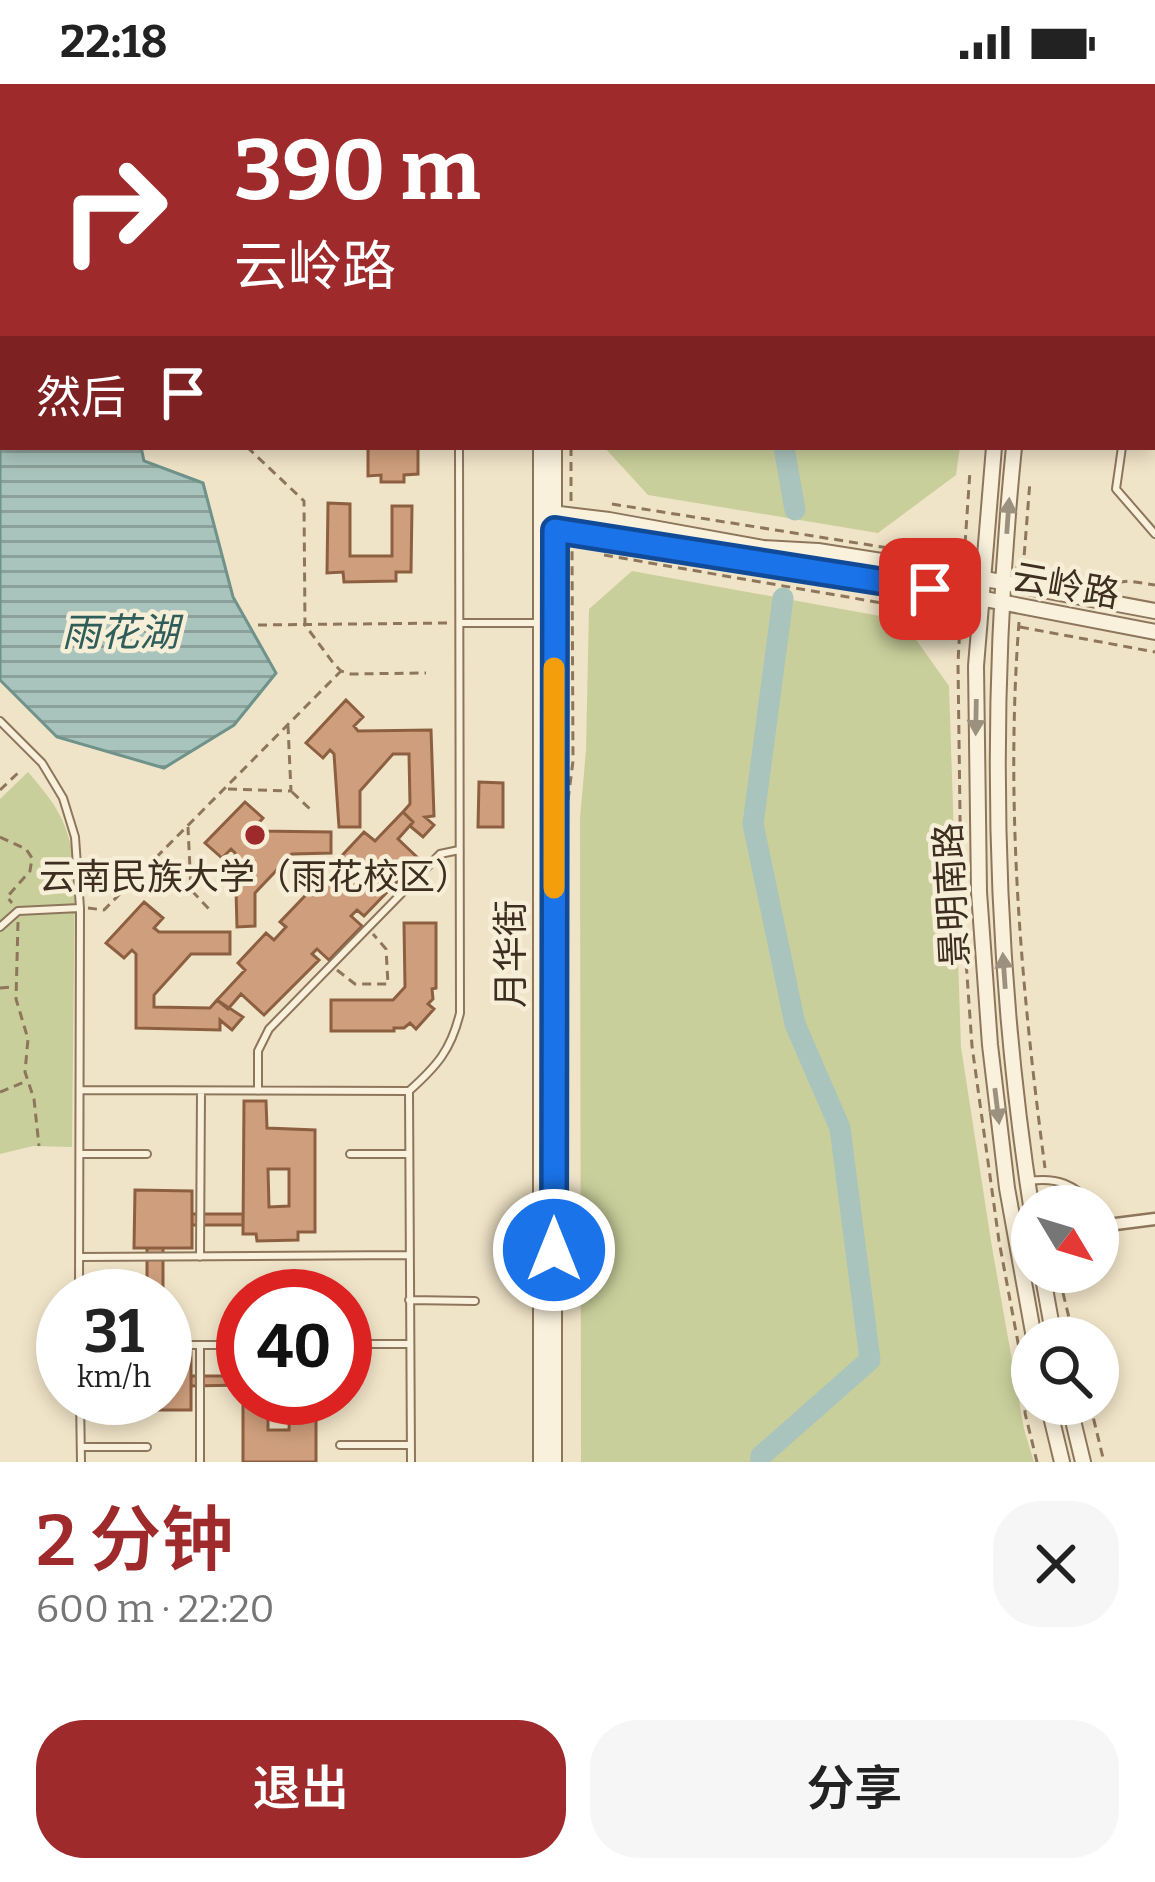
<!DOCTYPE html>
<html lang="zh">
<meta charset="utf-8">
<style>
body{margin:0;font-family:Bitter,"Noto Sans SC",serif;background:#f6f6f6;color:#222;height:100vh;display:flex;flex-direction:column;font-size:45px;white-space:nowrap}
*{box-sizing:border-box;margin:0}
p{font-size:39px;color:#767676}
.icon{flex:none;width:66px;height:66px;fill:none;stroke:currentColor;stroke-width:2;stroke-linecap:round;stroke-linejoin:round}
.map{position:relative;height:1378px;overflow:hidden}
.drawer{display:flex;flex-direction:column;background:#fff;flex:1}
.drawer>*{flex:none}
.top-card{position:absolute;left:0px;top:0px;width:1155px;height:366px;box-shadow:0 6px 18px #0003;background:#9e2a2b;color:#fff;overflow:hidden}
.needle{width:78px;rotate:128deg}
.fabs{position:absolute;left:1011px;top:1101px;display:grid;gap:24px}
.fabs a{display:grid;place-items:center;width:108px;height:108px;border-radius:50%;background:#fff;box-shadow:0 6px 18px #0003;font-size:60px}
.speed{position:absolute;left:36px;top:1185px;display:flex;gap:24px;font-size:60px;font-weight:700;text-align:center}
.speed>*{display:grid;place-content:center;width:156px;height:156px;border-radius:50%;background:#fff;box-shadow:0 6px 18px #0003;line-height:1}
.speed small{font-size:30px;font-weight:400}
.speed .limit{border:18px solid #d22;background:#fff;color:#111}
.pin{position:absolute;display:grid;place-items:center;width:102px;height:102px;color:#fff;margin:-51px;border-radius:24px;box-shadow:0 6px 18px #0006}
.me{position:absolute;width:132px;margin:-66px;rotate:0deg;stroke-linejoin:round;filter:drop-shadow(0 0 9px #0008)}
.turn{display:flex;align-items:center;gap:42px;height:252px;padding:0 36px;font-size:54px}
.turn .icon{width:156px;height:156px;stroke-width:2.5}
.turn b{display:block;font-size:84px;line-height:102px}
.then{display:flex;align-items:center;height:114px;padding:0 36px;background:#0003;gap:24px;font-size:45px}
.round{display:grid;place-items:center;flex:none;width:126px;height:126px;border-radius:48px;background:#f6f6f6}
.headline{display:flex;align-items:center;justify-content:space-between;height:204px;padding:0 36px}
h1{font-size:72px;font-weight:600;line-height:90px;color:#9e2a2b}
.primary-button{display:flex;gap:24px;margin-top:auto;padding:24px 36px}
.primary-button a{flex:1;height:138px;border-radius:48px;background:#9e2a2b;color:#fff;font-size:48px;font-weight:600;line-height:138px;text-align:center}
.primary-button a+a{background:#f6f6f6;color:#222}
.status{display:flex;justify-content:space-between;align-items:center;height:84px;padding:0 60px;background:#fff;direction:ltr}
.status svg{height:33px;fill:currentColor}
.map>svg:first-child{display:block}
.green{fill:#c9cf9b}
.water{fill:url(#water-rules);stroke:#6f938a;stroke-width:3}
.lines{fill:none;stroke-linecap:round;stroke-linejoin:round}
.river{stroke:#a9c4bc;stroke-width:21}
.building{fill:#cf9f7d;stroke:#8d5f41;stroke-width:3;fill-rule:evenodd}
.service-casing{stroke:#8d765c;stroke-width:10}
.minor-casing{stroke:#8d765c;stroke-width:15}
.tertiary-casing{stroke:#8d765c;stroke-width:18}
.path{stroke:#8d765c;stroke-width:3;stroke-dasharray:9 6;stroke-linecap:butt}
.service{stroke:#faf1dc;stroke-width:6}
.minor{stroke:#faf1dc;stroke-width:10}
.tertiary{stroke:#faf1dc;stroke-width:14}
.oneway{fill:#9c907e}
.route-casing{stroke:#114b97;stroke-width:30}
.route{stroke:#1a73e8;stroke-width:21}
.slow{stroke:#f59e0b;stroke-width:21}
.poi-dot{fill:#9e2a2b;stroke:#f7eed8;stroke-width:4.5}
.labels{text-anchor:middle;stroke-width:9;stroke-linejoin:round;paint-order:stroke}
.street-label{font-size:36px;fill:#3d2e20;stroke:#f7eed8}
.poi-label{font-size:36px;fill:#3d2e20;stroke:#f7eed8}
.water-label{font-size:39px;font-style:italic;fill:#2f5d5a;stroke:#f7eed8}
</style>
<div class="status"><b>22:18</b><svg viewBox="0 0 49 12"><path d="M0 12V9h3v3zM5 12V6h3v6zM10 12V3h3v9zM15 12V0h3v12zM26 1h20v11H26zM47 4h2v5h-2z"/></svg></div>
<div class="map">
<svg width="1155" height="1378" viewBox="0 0 1155 1378">
<defs>
<pattern id="water-rules" width="6" height="5" patternUnits="userSpaceOnUse" patternTransform="scale(3)"><rect width="6" height="5" fill="#a9c4bc"/><path d="M0 2.5h6" fill="none" stroke="#8ba098"/></pattern>
</defs>
<rect width="100%" height="100%" fill="#f0e4c8"/>
<path class="green" d="M118 0H369V3H122Z
M579 0H1027L1026 3H579Z
M604 363H960L956 391 878 449 648 411Z
M632 487 902 536 949 602 961 963 991 1157 1024 1345 1034 1378H581L580 734 586 666 589 525Z
M28 688C58 723 67 736 75 782L72 1063 33 1062 0 1070V715Z"/>
<path class="water" d="M3 214V363H141L144 377 203 399 233 513 276 589 234 641 164 684 57 653 0 596V219Z"/>
<g class="lines">
<path class="river" d="M811 3 812 0
M784 363 795 426
M761 1378V1372L870 1276 840 1044 795 940 753 740 783 514"/>
</g>
<path class="building" d="M368 363H418V390L404 391V398H381V391L368 392Z
M328 419 350 420V472H392V422H412L411 488H396V497L344 498 343 488 327 489Z
M346 616 363 633 354 642 358 647 431 646 434 732 425 733 434 741 423 753 410 742 413 738 403 728 410 720 409 670H393L360 707V743H339L334 670 330 666 323 674 306 659Z
M479 698 503 699V743H478Z
M245 718 263 734 254 744 258 747 331 748V769L292 770 255 809V842L237 843 235 769 231 765 222 774 205 759Z
M403 728 413 738 398 755 419 775 364 832 357 826 351 832 362 842 329 876 317 865 312 870 319 876 264 931 241 910 228 925 217 916 245 886 238 879 266 849 274 856 286 843 280 838 324 792 331 798 344 785 336 778 364 748 375 757Z
M144 818 163 834 154 844 159 848H230V870H191L154 911V923L210 924 217 916 243 933 232 946 220 936V946L136 944V870L132 866 124 874 106 859Z
M404 839H436V904L432 905 433 915 428 920 434 925 416 945 410 939 404 944H394V947H331V916H393L405 903Z
M244 1017H266L267 1044 315 1046V1148H298V1156L257 1157 256 1150H243ZM268 1085H289V1122L269 1123Z
M135 1106 192 1107V1164H134Z
M192 1130H243V1141H192Z
M147 1164H163V1212H147Z
M165 1268H191V1326H135V1314H165Z
M191 1292H243V1301L191 1302Z
M243 1314H268V1346H289L290 1314H316V1378H243Z"/>
<g class="lines">
<defs>
<path id="service" d="M0 129H3
M1152 160 1155 151
M1122 363 1116 405 1155 450
M460 539H541
M0 637 42 679 63 714 75 753 80 824 79 1212
M0 843 18 827 80 824
M80 1006 409 1007C437 982 451 966 460 929L459 363
M258 1007V967L269 945 440 770 459 766
M409 1007 411 1378
M80 1070H147
M350 1070H409
M1029 1097C1057 1093 1075 1100 1093 1122
M1098 1135 1100 1142 1098 1165
M79 1173 409 1171
M200 1173 201 1007
M1049 1204 1062 1202 1084 1188
M409 1216 475 1217
M345 1260H409
M165 1261H243
M200 1261V1378
M80 1314 81 1378
M340 1361H410
M81 1363H147"/>
<path id="minor" d="M1100 1142 1155 1135"/>
<path id="tertiary" d="M541 0V3
M554 0V3
M1052 3 1053 0
M1075 3V0
M994 363 976 582 979 808 990 961 1007 1104 1034 1254
M1014 363C988 621 992 872 1032 1128
M551 429 609 436 763 464 818 467 932 485 1155 527
M551 446 725 471 938 506 1155 548
M1042 1188 1054 1254
M1048 1320 1062 1378
M1069 1320 1083 1378
M541 1378V363
M554 1378V363"/>
</defs>
<use href="#service" class="service-casing"/>
<use href="#minor" class="minor-casing"/>
<use href="#tertiary" class="tertiary-casing"/>
<path class="path" d="M32 0V3
M399 0V3
M247 363 304 417 305 541 334 580 341 587 351 590 426 589
M571 363V417
M612 420 964 476
M604 471 969 534
M964 475 970 387
M1015 484 1103 500 1129 497 1155 501
M1023 486 1030 397
M961 521 958 579 961 806 972 962 999 1157 1025 1296V1329L1037 1378
M1019 538C1005 721 1021 903 1045 1084
M258 541 448 539
M1020 543 1155 568
M228 705 291 707 288 642
M0 706 18 689
M292 708 310 725
M568 716 573 677 572 462
M0 753 26 765 32 774 30 787 7 813 12 819
M126 803 191 806 188 743
M192 807 209 825
M88 824 104 826 341 587
M18 838 16 915 28 955 25 988 34 1015 39 1062
M337 886 355 900H388L386 865 373 850
M0 904 14 903
M0 1008 27 997
M1047 1106 1049 1122
M1063 1209 1074 1254
M1090 1320 1104 1378"/>
<use href="#service" class="service"/>
<use href="#minor" class="minor"/>
<use href="#tertiary" class="tertiary"/>
</g>
<defs><path id="oneway-solid" d="M-6-.8H1V-3.2L6.5 0L1 3.2V.8H-6Z" transform="scale(3)"/></defs>
<g class="oneway">
<use href="#oneway-solid" transform="translate(1008 432) rotate(-86)"/>
<use href="#oneway-solid" transform="translate(976 633) rotate(91)"/>
<use href="#oneway-solid" transform="translate(1004 887) rotate(-94)"/>
<use href="#oneway-solid" transform="translate(997 1022) rotate(83)"/>
</g>
<g class="lines">
<defs>
<path id="route" d="M554 1166 555 446 930 505"/>
</defs>
<use href="#route" class="route-casing"/>
<use href="#route" class="route"/>
<path class="slow" d="M554 804V584"/>
</g>
<circle class="poi-dot" cx="255" cy="751" r="12"/>
<g class="labels">
<g class="street-label">
<text transform="translate(1066 501) rotate(10)" y="13">云岭路</text>
<text transform="translate(951 811) rotate(-93)" y="13">景明南路</text>
<text transform="translate(510 870) rotate(-90)" y="13">月华街</text>
</g>
<g class="poi-label">
<text x="255" y="805">云南民族大学（雨花校区）</text>
</g>
<g class="water-label">
<text x="120" y="562">雨花湖</text>
</g>
</g>
</svg>
<div class="fabs">
<a><svg class="needle" viewBox="-14 -14 28 28"><path d="M0-13l5 13h-10z" fill="#e53935"/><path d="M0 13l5-13h-10z" fill="#767676"/></svg></a>
<a><svg class="icon" aria-label="search" viewBox="0 0 24 24"><circle cx="10" cy="10" r="6"/><path d="M15 15l6 6"/></svg></a>
</div>
<div class="speed"><div>31<small>km/h</small></div><div class="limit">40</div></div>
<div class="pin" style="left:930px;top:505px;background:#d93025"><svg class="icon" aria-label="arrive" viewBox="0 0 24 24"><path d="M6 21V4h12l-3 4 3 4H6"/></svg></div>
<svg class="me" style="left:554px;top:1166px" viewBox="-20 -20 40 40"><circle r="17" fill="#1a73e8" stroke="#fff" stroke-width="3"/><path d="M0-11L8 9 0 5-8 9z" fill="#fff"/></svg>
<div class="top-card">
<div class="turn"><svg class="icon" aria-label="right" viewBox="0 0 24 24"><path d="M7 20v-9h11M14 6l5 5-5 5"/></svg><div><b>390 m</b>云岭路</div></div>
<div class="then">然后<svg class="icon" aria-label="arrive" viewBox="0 0 24 24"><path d="M6 21V4h12l-3 4 3 4H6"/></svg></div>
</div>
</div>
<section class="drawer">
<div class="headline"><div><h1>2 分钟</h1><p>600 m · 22:20</p></div><a class="round"><svg class="icon" aria-label="close" viewBox="0 0 24 24"><path d="M6 6l12 12M18 6L6 18"/></svg></a></div>
<div class="primary-button"><a>退出</a><a>分享</a></div>
</section>
